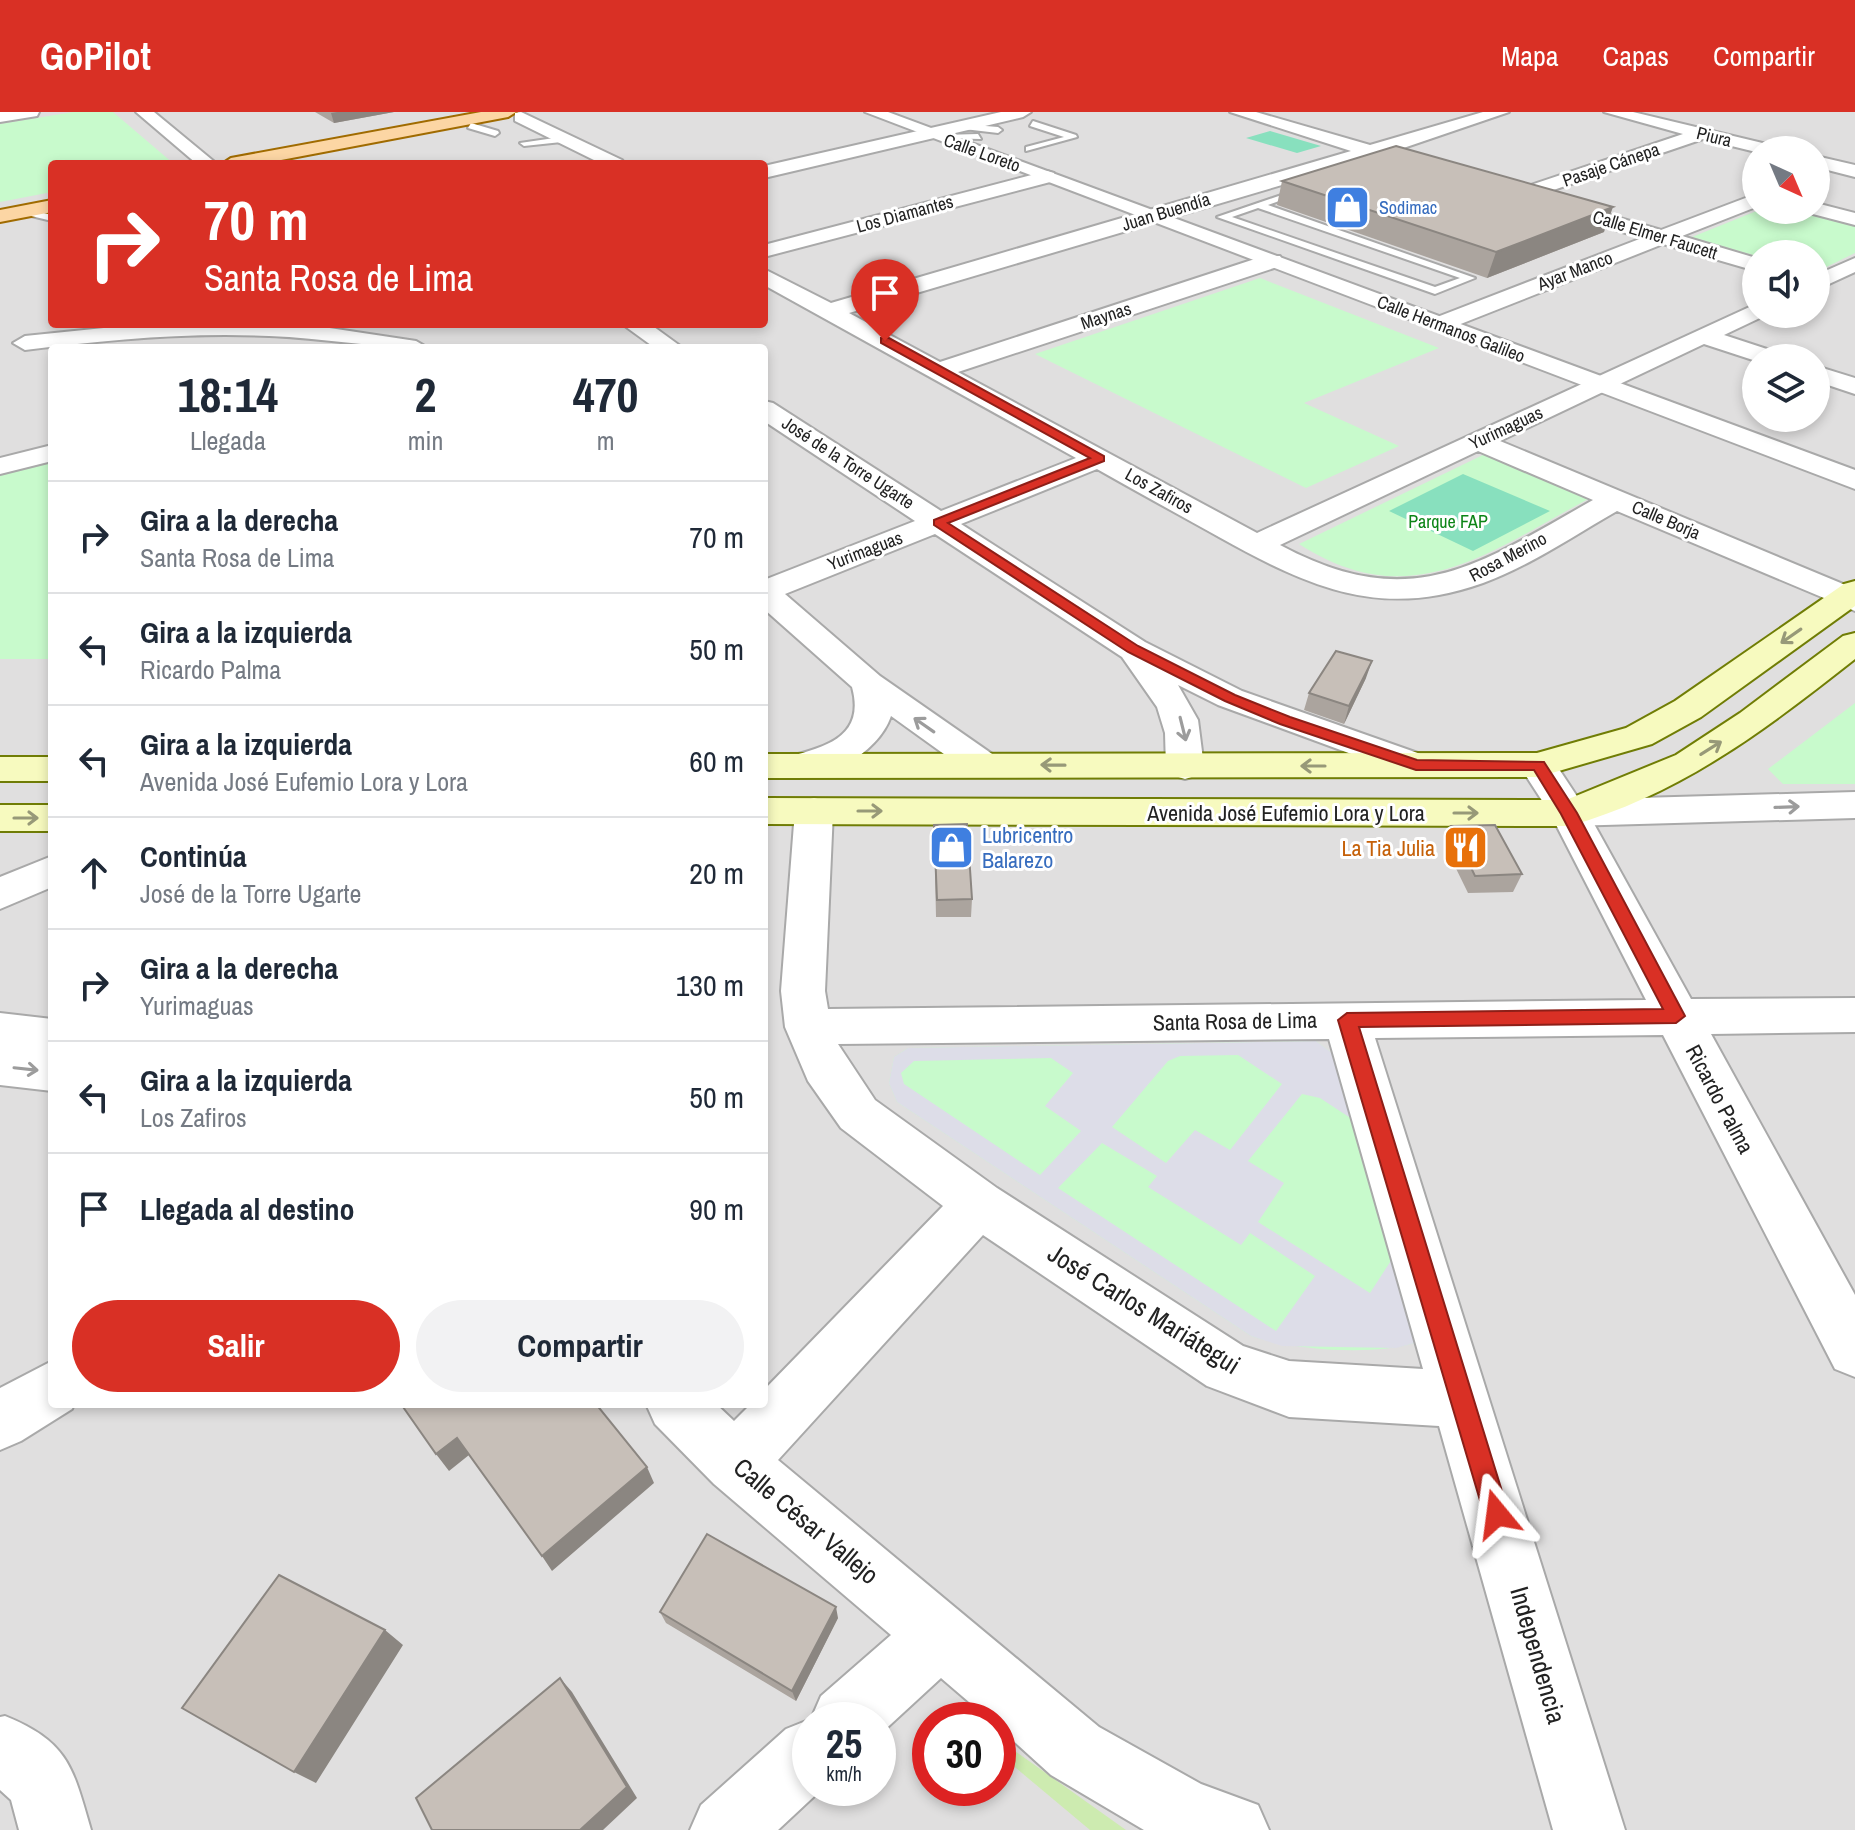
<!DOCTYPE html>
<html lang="es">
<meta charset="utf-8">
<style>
body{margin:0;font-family:"Archivo Narrow",sans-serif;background:#f2f2f3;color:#1f2937;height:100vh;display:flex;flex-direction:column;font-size:30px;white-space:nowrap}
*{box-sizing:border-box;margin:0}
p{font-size:26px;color:#747a83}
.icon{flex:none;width:44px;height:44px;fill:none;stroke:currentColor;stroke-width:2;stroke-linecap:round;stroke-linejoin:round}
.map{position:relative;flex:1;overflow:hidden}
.drawer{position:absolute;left:48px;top:232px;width:720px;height:1064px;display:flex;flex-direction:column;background:#fff;border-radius:8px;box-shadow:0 4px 12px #0003}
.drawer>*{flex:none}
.top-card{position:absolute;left:48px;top:48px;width:720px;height:168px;border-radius:8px;box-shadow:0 4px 12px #0003;background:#d93025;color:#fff;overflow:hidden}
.needle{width:52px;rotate:136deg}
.fabs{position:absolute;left:1742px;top:24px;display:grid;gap:16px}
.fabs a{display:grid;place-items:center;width:88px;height:88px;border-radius:50%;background:#fff;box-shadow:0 4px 12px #0003;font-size:40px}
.speed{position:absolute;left:792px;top:1590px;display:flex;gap:16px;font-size:40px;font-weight:700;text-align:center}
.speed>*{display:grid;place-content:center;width:104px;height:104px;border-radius:50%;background:#fff;box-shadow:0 4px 12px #0003;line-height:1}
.speed small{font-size:20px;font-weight:400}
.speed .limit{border:12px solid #d22;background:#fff;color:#111}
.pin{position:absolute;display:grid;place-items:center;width:68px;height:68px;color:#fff;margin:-82px -34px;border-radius:50% 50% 50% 0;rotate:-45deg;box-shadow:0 0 8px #0007}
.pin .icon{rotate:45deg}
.me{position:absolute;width:88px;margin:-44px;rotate:344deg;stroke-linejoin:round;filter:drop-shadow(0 0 6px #0008)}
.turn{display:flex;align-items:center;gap:28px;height:168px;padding:0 24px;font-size:36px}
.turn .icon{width:104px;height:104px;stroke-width:2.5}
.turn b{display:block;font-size:56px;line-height:68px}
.eta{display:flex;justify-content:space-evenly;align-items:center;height:136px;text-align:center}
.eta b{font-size:48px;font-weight:700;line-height:56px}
.button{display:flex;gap:16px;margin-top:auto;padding:16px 24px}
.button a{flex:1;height:92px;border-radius:48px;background:#d93025;color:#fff;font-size:32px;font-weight:700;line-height:92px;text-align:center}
.button a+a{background:#f2f2f3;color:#1f2937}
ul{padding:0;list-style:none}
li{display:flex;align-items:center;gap:24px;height:112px;padding:0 24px;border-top:2px solid #e0e1e3}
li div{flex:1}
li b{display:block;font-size:30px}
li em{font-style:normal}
header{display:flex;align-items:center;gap:48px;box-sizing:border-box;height:112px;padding:0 40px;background:#d93025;color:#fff}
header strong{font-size:38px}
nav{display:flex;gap:44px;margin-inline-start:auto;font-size:28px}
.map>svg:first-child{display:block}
.residential{fill:#e0dfdf;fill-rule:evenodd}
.grass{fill:#cdebb0}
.park{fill:#c8facc}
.pitch{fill:#88e0be}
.plaza{fill:#dddde8;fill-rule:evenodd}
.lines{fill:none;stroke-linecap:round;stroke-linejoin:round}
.service-casing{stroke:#a9a9a9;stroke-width:4}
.minor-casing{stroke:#a9a9a9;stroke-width:4}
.tertiary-casing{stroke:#a9a9a9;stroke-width:4}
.secondary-casing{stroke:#707d05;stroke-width:4}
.primary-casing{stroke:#a06b00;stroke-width:4}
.service{fill:#fff;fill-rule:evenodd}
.minor{fill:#fff;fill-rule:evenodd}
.tertiary{fill:#fff;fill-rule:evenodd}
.secondary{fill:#f7fabf;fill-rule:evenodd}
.primary{fill:#fcd6a4;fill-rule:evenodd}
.wall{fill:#aba49e}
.shaded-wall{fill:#8b8681}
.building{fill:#c7bfb8;stroke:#8b8681;stroke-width:2}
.oneway{stroke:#979978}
.oneway2{stroke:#9c9c9c}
.route{fill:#d93025;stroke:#8d1f18;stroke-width:2}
.labels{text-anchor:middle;stroke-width:6;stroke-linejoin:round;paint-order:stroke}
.far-street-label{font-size:18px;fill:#222;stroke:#fff}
.far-shop-label{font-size:18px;fill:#366cbe;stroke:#fff;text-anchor:start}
.far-park-label{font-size:18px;fill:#0c8416;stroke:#fff}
.street-label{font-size:22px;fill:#222;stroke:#fff}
.shop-label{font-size:22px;fill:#366cbe;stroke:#fff;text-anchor:start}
.food-label{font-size:22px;fill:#c56008;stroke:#fff;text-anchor:end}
.near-street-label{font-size:26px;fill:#222;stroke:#fff}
</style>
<header>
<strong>GoPilot</strong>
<nav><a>Mapa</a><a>Capas</a><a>Compartir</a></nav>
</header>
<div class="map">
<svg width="1855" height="1718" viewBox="0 0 1855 1718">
<rect width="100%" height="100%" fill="#f2efe9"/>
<path class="residential" d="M0 0H1855V1718H0ZM1756 38H1816V98H1756ZM52 52H764V212H52ZM1756 142H1816V202H1756ZM52 236H764V1292H52ZM1756 246H1816V306H1756ZM810 1608H878V1676H810ZM930 1608H998V1676H930Z"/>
<path class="grass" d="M998 1627 1126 1718H1090L998 1641Z"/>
<path class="park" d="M73 0H113L174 52H52V80L0 90V12Z
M1759 98H1801L1855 112V141L1816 160V142L1756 144 1692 125Z
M1260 166 1439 236 1304 291 1399 334 1306 376 1035 242Z
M1487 341 1592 385C1490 439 1412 505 1299 432Z
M52 346V547H0V358Z
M1855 591V672H1783L1768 657Z
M1316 929 1344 950 1415 1231C1371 1244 1294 1238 1251 1224L897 990 889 971 894 945 908 936Z"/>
<path class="pitch" d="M1270 19 1321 34 1297 41 1246 26Z
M1463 362 1550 399 1473 439 1389 399Z"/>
<path class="plaza" d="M1316 929 1344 950 1424 1212 1415 1231 1396 1236 1282 1234 1251 1224 897 990 889 971 894 945 908 936ZM1238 943 1282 972 1230 1038 1195 1018 1166 1051 1112 1015 1168 949 1180 944ZM1051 946 1073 961 1045 994 1081 1019 1040 1063 904 972 901 961 914 949ZM1302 982 1320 986 1355 1009 1394 1144 1370 1181 1258 1110 1284 1071 1248 1049ZM1102 1031 1157 1064 1148 1075 1241 1133 1250 1121 1315 1164 1276 1219 1058 1076Z"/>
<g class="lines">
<defs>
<path id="service" d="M1033 9 1076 23 1077 25 1026 39V35L1064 25 1030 14Z
M471 11 498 19 499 21 495 24 468 16Z
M961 12 998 15 1002 18 998 21 964 17Z
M978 22 981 27 938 26 942 23Z
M568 24 571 29 524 34 520 31Z
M1302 76 1310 78 1268 93 1475 166 1435 182 1217 105ZM1258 96 1460 166 1435 175 1232 105Z
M23 96 52 103V109L19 101Z"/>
<path id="minor" d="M0 0H39L37 4 0 10Z
M136 0H154L217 52H197Z
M521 0 622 48 625 52H602L515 9V1Z
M1001 0H1031L1023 5 764 66V54Z
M1230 0H1256L1370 33 1483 0H1509L1380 44 849 201 940 250 1264 144H1280L1283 149 1280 154 958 260 1257 421 1756 192V202L1764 204 1724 223 1779 241 1782 246H1756V249L1704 232 1500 329 1855 477V499L1617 399C1573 424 1530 454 1483 471 1380 508 1309 475 1219 425 1178 402 1137 380 1097 357L961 412 1145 530 1242 579 1429 645 1435 653 1429 661 1416 665 1403 661 1218 593 1178 573 1198 608 1204 655 1198 663 1185 667 1172 663 1166 655 1165 621 1157 595 1122 545 935 422 785 482 880 564 995 644 1001 652 995 660 982 664 969 660 891 604C878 642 823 673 784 662L778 654 784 646C824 635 866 626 852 575L764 497V468L915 409 764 309V289L773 291 941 399 1076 346 764 173V157L831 191 1351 39ZM1478 339 1593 388C1476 454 1411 503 1280 433Z
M1604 0H1633L1775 34 1778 38 1756 40 1703 27 1527 87H1513L1510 83 1513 79 1683 22Z
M1816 44 1855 53V65L1816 55Z
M1047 59 1054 61V69L764 145V133Z
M1756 82V95L1682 124 1756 146V159L1663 132 1448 217 1440 219 1428 212 1432 207 1642 126 1544 96 1541 92 1544 88H1558L1661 118Z
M1816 91 1855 101V113L1809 101 1807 98H1816Z
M1855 146V160L1816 178V163Z
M143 212H303L416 229 428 236C375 236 323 226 269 224 188 220 106 228 25 238L13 231 25 224Z
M622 212H650L683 236H655Z
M1816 254 1855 266V282L1816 269Z
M52 333V349L0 362V346Z
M1538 641 1551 645 1588 701 1691 887 1855 886V920L1711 922 1855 1183V1265L1835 1257 1663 923 1375 926 1625 1718H1553L1439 1314 1289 1305 1207 1274 983 1123 778 1348 1099 1615 1201 1672 1258 1693 1269 1718H1144L1051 1663 998 1615V1608H990L941 1566 878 1624V1608H810V1676H823L778 1718H690L701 1693 786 1617 811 1607 821 1584 891 1523 714 1372 655 1312 646 1292H716L734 1309 751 1292H764V1278L943 1094 841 1016 808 969 785 915 781 879 795 699 800 690 814 686 828 690 833 699 825 879 828 897 1646 888 1550 701 1519 653 1525 645ZM1329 927 1423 1257 1289 1249 1243 1234 997 1076 875 988 838 932Z
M0 901 52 907V979L0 973Z
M52 1249V1292H74L72 1297 21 1329 0 1338V1276Z
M5 1604C69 1630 73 1656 91 1718H19L11 1688 0 1678V1605Z"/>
<path id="tertiary" d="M865 0H888L1855 358V377Z
M1855 680V706L1569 714 1555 710 1550 701 1555 692 1569 688Z
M52 744V775L0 797V765Z"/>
<path id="secondary" d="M1855 469V494L1701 605 1652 632 1538 665 764 666V642L1537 641 1626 616 1675 589 1844 472Z
M1855 521V547C1766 617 1680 683 1569 714L764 712V686L1566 688 1676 643 1740 601 1843 524Z
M0 645H52V669H0Z
M0 693H52V719H0Z"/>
<path id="primary" d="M481 0H516L508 5 260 52H222L231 46Z
M52 88V100L0 110V98Z"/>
</defs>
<use href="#service" class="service-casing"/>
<use href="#minor" class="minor-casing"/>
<use href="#tertiary" class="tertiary-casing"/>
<use href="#secondary" class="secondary-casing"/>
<use href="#primary" class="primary-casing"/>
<use href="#service" class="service"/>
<use href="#minor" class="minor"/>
<use href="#tertiary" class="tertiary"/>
<use href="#secondary" class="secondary"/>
<use href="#primary" class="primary"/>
</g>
<path class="wall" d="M315 0H394L334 11Z
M1282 69 1604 120 1487 166 1277 93Z
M1366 566 1344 612 1304 598 1309 581Z
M934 713 972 787 971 805H936Z
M1451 714 1522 762 1513 780 1468 781 1444 732Z
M660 1500 838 1506 796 1589 666 1511Z"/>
<path class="shaded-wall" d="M337 0H394L334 11 331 1Z
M1613 95 1604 120 1487 166 1496 140Z
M1372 549 1366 566 1344 612 1349 594Z
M457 1326 469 1343 449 1359 436 1342Z
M647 1355 654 1371 552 1459 542 1444Z
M836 1495 838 1506 796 1589 792 1579Z
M385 1518 403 1533 316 1671 294 1660Z
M560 1566 572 1580 637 1686 603 1718H580Z"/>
<path class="building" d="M1396 34 1613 95 1496 140 1282 69Z
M1336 539 1372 549 1349 594 1309 581Z
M967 712 972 787 937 788 934 713Z
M1495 713 1522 762 1475 764 1451 714Z
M401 1292H596L647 1355 542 1444 457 1326 436 1342Z
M707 1422 836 1495 792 1579 660 1500Z
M279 1463 385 1518 294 1660 182 1596Z
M560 1566 627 1675 580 1718H432L416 1686Z"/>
<defs><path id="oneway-shaft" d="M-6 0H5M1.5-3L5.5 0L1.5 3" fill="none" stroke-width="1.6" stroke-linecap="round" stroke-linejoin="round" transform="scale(2)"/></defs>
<g class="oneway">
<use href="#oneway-shaft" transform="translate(1791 524) rotate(145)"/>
<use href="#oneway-shaft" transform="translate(1711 636) rotate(-32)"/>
<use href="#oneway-shaft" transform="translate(1053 653) rotate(-179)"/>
<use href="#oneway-shaft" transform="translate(1313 654) rotate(180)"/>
<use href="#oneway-shaft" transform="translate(870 699)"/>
<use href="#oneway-shaft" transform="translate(1466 701)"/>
<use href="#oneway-shaft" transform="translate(26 706)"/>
</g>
<g class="oneway2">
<use href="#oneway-shaft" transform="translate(924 613) rotate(-145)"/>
<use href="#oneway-shaft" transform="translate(1183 617) rotate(76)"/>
<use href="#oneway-shaft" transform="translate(1787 695) rotate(-2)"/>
<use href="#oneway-shaft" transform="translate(26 957) rotate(6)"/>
</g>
<path class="route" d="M881 226H889L1104 344V349L948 411 1138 534 1235 583 1290 605 1417 648 1544 650 1577 701 1685 904 1676 911 1359 915 1509 1402 1506 1411 1497 1415 1488 1411 1484 1402 1338 908 1347 901 1663 897 1561 702 1534 658H1416L1280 612 1225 589 1128 540 934 413V408L1090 346 881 231Z"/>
<defs>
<symbol id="shop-square" viewBox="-11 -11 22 22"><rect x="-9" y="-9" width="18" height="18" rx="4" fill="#3f7fe0" stroke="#fff"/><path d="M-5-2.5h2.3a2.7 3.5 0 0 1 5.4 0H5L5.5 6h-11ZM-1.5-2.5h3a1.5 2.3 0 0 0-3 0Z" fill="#fff"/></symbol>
<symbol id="restaurant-square" viewBox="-11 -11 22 22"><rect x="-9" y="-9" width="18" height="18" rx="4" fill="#e8710a" stroke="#fff"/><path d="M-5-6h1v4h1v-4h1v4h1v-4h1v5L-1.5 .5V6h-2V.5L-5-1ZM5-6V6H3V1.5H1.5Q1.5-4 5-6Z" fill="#fff"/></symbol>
</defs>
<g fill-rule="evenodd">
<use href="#shop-square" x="1322" y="70" width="51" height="51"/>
<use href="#shop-square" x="926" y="710" width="51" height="51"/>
<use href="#restaurant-square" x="1440" y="710" width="51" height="51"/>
</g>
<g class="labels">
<g class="far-street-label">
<text transform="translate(1714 25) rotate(14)" y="6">Piura</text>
<text transform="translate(982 41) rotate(20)" y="6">Calle Loreto</text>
<text transform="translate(1611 53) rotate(-19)" y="6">Pasaje Cánepa</text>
<text transform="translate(1166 100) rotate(-17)" y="6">Juan Buendía</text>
<text transform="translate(905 102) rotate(-15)" y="6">Los Diamantes</text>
<text transform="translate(1655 123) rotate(17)" y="6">Calle Elmer Faucett</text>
<text transform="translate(1575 159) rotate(-21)" y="6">Ayar Manco</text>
<text transform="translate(1106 204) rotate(-18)" y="6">Maynas</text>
<text transform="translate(1451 217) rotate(21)" y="6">Calle Hermanos Galileo</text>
<text transform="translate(1506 316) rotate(-25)" y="6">Yurimaguas</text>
<text transform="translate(848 351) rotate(33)" y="6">José de la Torre Ugarte</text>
<text transform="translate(1159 379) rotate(29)" y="6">Los Zafiros</text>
<text transform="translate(1666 408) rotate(23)" y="6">Calle Borja</text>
<text transform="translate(865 439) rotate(-21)" y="6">Yurimaguas</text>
<text transform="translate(1508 445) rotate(-28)" y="6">Rosa Merino</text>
</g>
<g class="far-shop-label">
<text x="1379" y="102">Sodimac</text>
</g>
<g class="far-park-label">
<text x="1448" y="416">Parque FAP</text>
</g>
<g class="street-label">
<text x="1286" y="709">Avenida José Eufemio Lora y Lora</text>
<text transform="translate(1235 909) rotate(-1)" y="8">Santa Rosa de Lima</text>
<text transform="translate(1720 987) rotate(62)" y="8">Ricardo Palma</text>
</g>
<g class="shop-label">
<text x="982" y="731">Lubricentro<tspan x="982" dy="25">Balarezo</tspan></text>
</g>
<g class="food-label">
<text x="1435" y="744">La Tia Julia</text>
</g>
<g class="near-street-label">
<text transform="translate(1144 1197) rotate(32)" y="9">José Carlos Mariátegui</text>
<text transform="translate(806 1409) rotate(40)" y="9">Calle César Vallejo</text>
<text transform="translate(1538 1543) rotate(74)" y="9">Independencia</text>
</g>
</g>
</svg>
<div class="fabs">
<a><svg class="needle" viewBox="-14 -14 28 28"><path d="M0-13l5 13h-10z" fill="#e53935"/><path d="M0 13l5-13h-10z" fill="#747a83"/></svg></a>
<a><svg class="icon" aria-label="sound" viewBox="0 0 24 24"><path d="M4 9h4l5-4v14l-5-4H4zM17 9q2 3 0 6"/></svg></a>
<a><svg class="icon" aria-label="layers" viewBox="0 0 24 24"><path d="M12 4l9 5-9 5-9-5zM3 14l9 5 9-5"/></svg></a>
</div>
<div class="speed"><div>25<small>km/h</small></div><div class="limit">30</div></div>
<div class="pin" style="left:885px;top:229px;background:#d93025"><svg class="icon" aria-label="arrive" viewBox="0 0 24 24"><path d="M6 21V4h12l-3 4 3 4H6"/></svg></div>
<svg class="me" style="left:1497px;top:1402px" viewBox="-20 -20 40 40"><path d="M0-17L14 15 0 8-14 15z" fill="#d93025" stroke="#fff" stroke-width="4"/></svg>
<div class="top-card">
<div class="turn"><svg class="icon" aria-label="right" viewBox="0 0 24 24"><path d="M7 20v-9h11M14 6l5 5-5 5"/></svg><div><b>70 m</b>Santa Rosa de Lima</div></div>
</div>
<section class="drawer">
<div class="eta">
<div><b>18:14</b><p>Llegada</p></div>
<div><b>2</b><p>min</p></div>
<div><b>470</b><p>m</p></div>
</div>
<ul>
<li><svg class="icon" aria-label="right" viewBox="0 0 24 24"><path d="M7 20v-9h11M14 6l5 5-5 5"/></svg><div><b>Gira a la derecha</b><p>Santa Rosa de Lima</p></div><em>70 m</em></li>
<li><svg class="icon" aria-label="left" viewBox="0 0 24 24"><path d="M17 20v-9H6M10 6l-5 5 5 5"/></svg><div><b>Gira a la izquierda</b><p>Ricardo Palma</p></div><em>50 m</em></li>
<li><svg class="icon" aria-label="left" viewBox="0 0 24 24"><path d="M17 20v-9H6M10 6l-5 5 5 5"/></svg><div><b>Gira a la izquierda</b><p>Avenida José Eufemio Lora y Lora</p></div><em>60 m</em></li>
<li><svg class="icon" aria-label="ahead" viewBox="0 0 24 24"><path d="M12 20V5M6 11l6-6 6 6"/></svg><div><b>Continúa</b><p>José de la Torre Ugarte</p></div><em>20 m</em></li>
<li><svg class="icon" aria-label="right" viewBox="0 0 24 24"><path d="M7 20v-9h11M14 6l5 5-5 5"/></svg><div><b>Gira a la derecha</b><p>Yurimaguas</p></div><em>130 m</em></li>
<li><svg class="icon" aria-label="left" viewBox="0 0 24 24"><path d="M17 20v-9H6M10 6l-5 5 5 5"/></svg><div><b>Gira a la izquierda</b><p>Los Zafiros</p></div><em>50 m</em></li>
<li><svg class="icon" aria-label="arrive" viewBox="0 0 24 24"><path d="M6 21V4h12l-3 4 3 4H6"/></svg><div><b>Llegada al destino</b></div><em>90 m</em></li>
</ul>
<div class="button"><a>Salir</a><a>Compartir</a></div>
</section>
</div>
